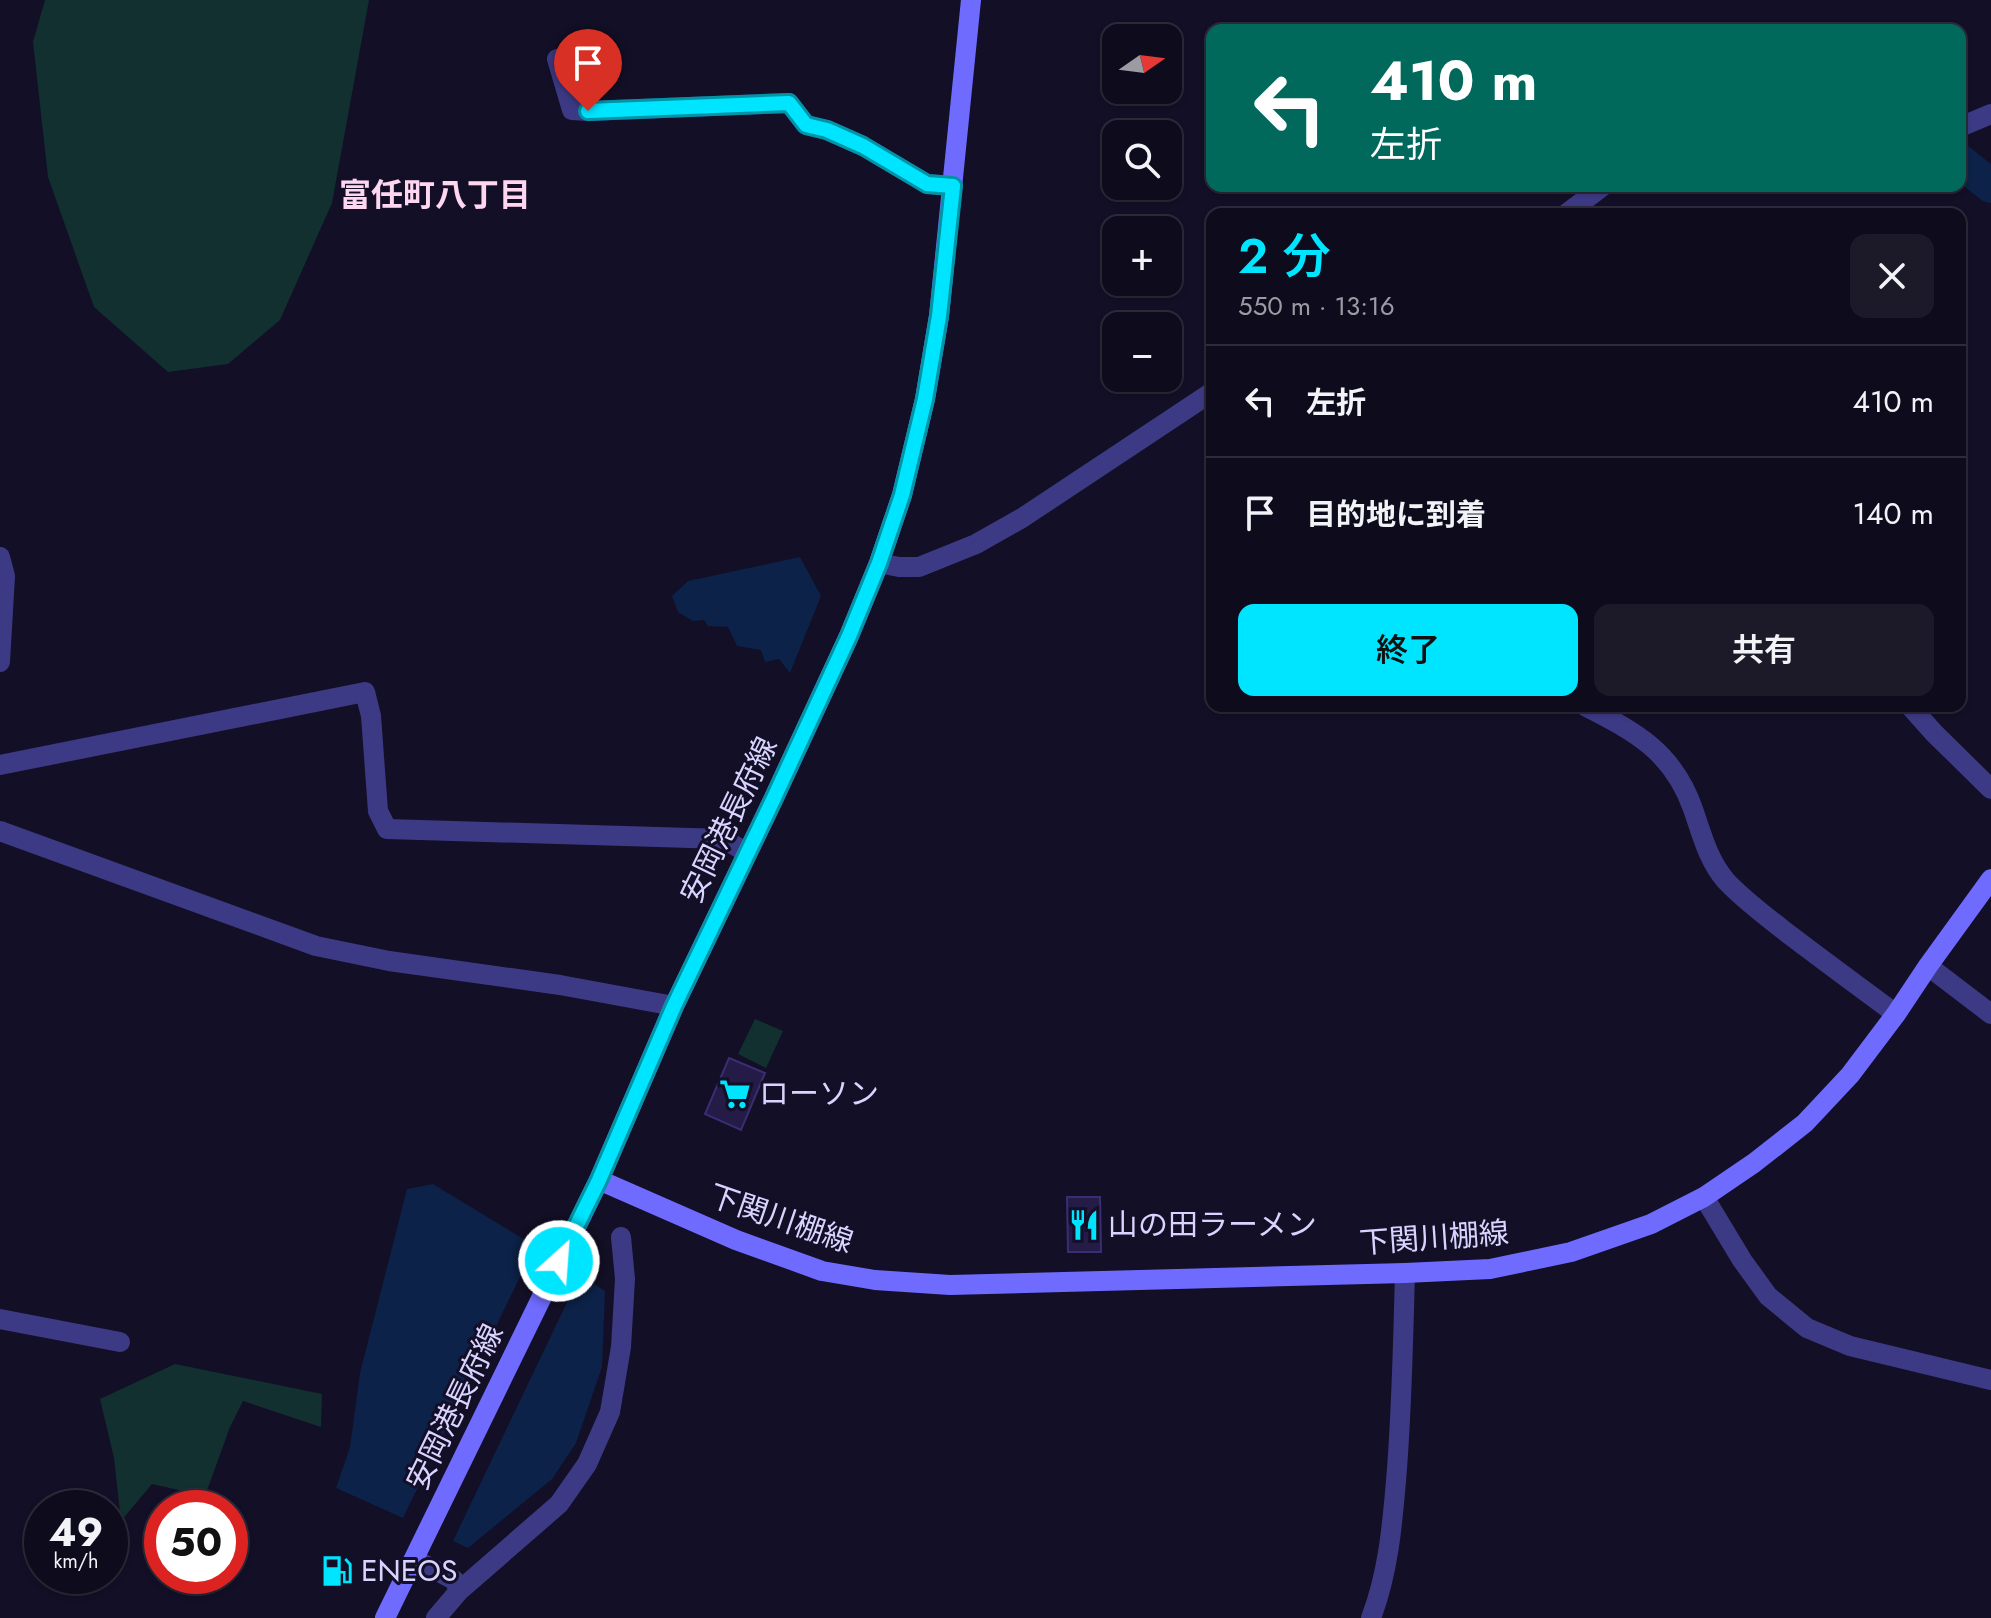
<!DOCTYPE html>
<html lang="ja">
<meta charset="utf-8">
<style>
body{margin:0;font-family:Jost,"Noto Sans JP",sans-serif;background:#1c1929;color:#f1f3f6;height:100vh;display:flex;flex-direction:column;font-size:30px;white-space:nowrap}
*{box-sizing:border-box;margin:0}
p{font-size:26px;color:#9b9ba3}
.icon{flex:none;width:44px;height:44px;fill:none;stroke:currentColor;stroke-width:2;stroke-linecap:round;stroke-linejoin:round}
.map{position:relative;flex:1;overflow:hidden}
.sheet{position:absolute;left:1206px;top:208px;width:760px;height:504px;display:flex;flex-direction:column;background:#0e0b1c;border-radius:16px;box-shadow:0 2px 6px #0004,0 0 0 2px #2e2b3b}
.sheet>*{flex:none}
.banner{position:absolute;left:1206px;top:24px;width:760px;height:168px;border-radius:16px;box-shadow:0 2px 6px #0004,0 0 0 2px #2e2b3b;background:#00695c;color:#fff;overflow:hidden}
.needle{width:52px;rotate:76deg}
.fabs{position:absolute;left:1102px;top:24px;display:grid;gap:16px}
.fabs a{display:grid;place-items:center;width:80px;height:80px;border-radius:16px;background:#0e0b1c;box-shadow:0 2px 6px #0004,0 0 0 2px #2e2b3b;font-size:40px}
.speed{position:absolute;left:24px;top:1490px;display:flex;gap:16px;font-size:40px;font-weight:700;text-align:center}
.speed>*{display:grid;place-content:center;width:104px;height:104px;border-radius:50%;background:#0e0b1c;box-shadow:0 2px 6px #0004,0 0 0 2px #2e2b3b;line-height:1}
.speed small{font-size:20px;font-weight:400}
.speed .limit{border:12px solid #d22;background:#fff;color:#111}
.pin{position:absolute;display:grid;place-items:center;width:68px;height:68px;color:#fff;margin:-82px -34px;border-radius:50% 50% 50% 0;rotate:-45deg;box-shadow:0 0 8px #0007}
.pin .icon{rotate:45deg}
.me{position:absolute;width:88px;margin:-44px;rotate:26deg;stroke-linejoin:round;filter:drop-shadow(0 0 6px #0008)}
.turn{display:flex;align-items:center;gap:28px;height:168px;padding:0 32px;font-size:36px}
.turn .icon{width:104px;height:104px;stroke-width:2.5}
.turn b{display:block;font-size:56px;line-height:68px}
.round{display:grid;place-items:center;flex:none;width:84px;height:84px;border-radius:16px;background:#1c1929}
.summary{display:flex;align-items:center;justify-content:space-between;height:136px;padding:0 32px}
h1{font-size:48px;font-weight:600;line-height:60px;color:#00e5ff}
.primary-button{display:flex;gap:16px;margin-top:auto;padding:16px 32px}
.primary-button a{flex:1;height:92px;border-radius:16px;background:#00e5ff;color:#111;font-size:32px;font-weight:600;line-height:92px;text-align:center}
.primary-button a+a{background:#1c1929;color:#f1f3f6}
ul{padding:0;list-style:none}
li{display:flex;align-items:center;gap:24px;height:112px;padding:0 32px;border-top:2px solid #2e2b3b}
li div{flex:1}
li b{display:block;font-size:30px}
li em{font-style:normal}
.map>svg:first-child{display:block}
.green{fill:#12302f}
.water{fill:#0c2248}
.lines{fill:none;stroke-linecap:round;stroke-linejoin:round}
.river{stroke:#0c2248;stroke-width:34}
.building{fill:#241b47;stroke:#3b2d73;stroke-width:2}
.minor{stroke:#3d3a85;stroke-width:20}
.tertiary{stroke:#3d3a85;stroke-width:20}
.secondary{stroke:#6f6bff;stroke-width:20}
.route-casing{stroke:#0095a6;stroke-width:20}
.route{stroke:#00e5ff;stroke-width:14}
.labels{text-anchor:middle;stroke-width:6;stroke-linejoin:round;paint-order:stroke}
.street-label{font-size:30px;fill:#d9d4ff;stroke:#130f26}
.poi-label{font-size:30px;fill:#d9d4ff;stroke:#130f26;text-anchor:start}
.neighbourhood-label{font-size:32px;font-weight:bold;fill:#ffd6f0;stroke:#130f26}
</style>
<div class="map">
<svg width="1991" height="1618" viewBox="0 0 1991 1618">
<rect width="100%" height="100%" fill="#130f26"/>
<path class="green" d="M45 0H369L332 203 280 320 228 364 168 372 94 307 48 177 33 42Z
M755 1019 783 1031 766 1068 738 1054Z
M175 1364 322 1394 321 1427 243 1401 230 1427 205 1496 152 1484 121 1521 114 1458 100 1399Z"/>
<path class="water" d="M800 557 821 596 790 673 779 659 765 662 761 650 737 646 728 627 708 626 704 620 693 621 678 612 672 596 688 581Z
M433 1184 535 1246 403 1518 336 1488 350 1447 360 1373 407 1189Z
M580 1275 605 1291 602 1367 576 1443 552 1479 468 1548 453 1541Z"/>
<g class="lines">
<path class="river" d="M1960 161 1991 186"/>
</g>
<path class="building" d="M729 1058 765 1073 741 1130 705 1114Z
M1067 1197H1100L1101 1252H1068Z"/>
<g class="lines">
<path class="minor" d="M557 59 572 110 588 111 789 103 806 125 827 130 863 146 927 184 953 186
M1960 127 1991 114
M1566 214 1603 186
M0 557 5 576 0 662
M879 563 899 567H919L976 544 1022 518 1212 392
M1585 706C1636 732 1673 752 1693 809 1702 835 1708 860 1726 881 1743 899 1763 914 1782 929 1820 958 1858 986 1896 1014
M1910 706 1934 733 1991 789
M0 765 365 692 371 716 378 811 387 829 724 839 747 853
M0 831 316 946 389 961 560 985 674 1006
M1928 966 1991 1014
M0 1319 120 1342
M414 1559 454 1580 459 1591
M436 1618 459 1591 559 1504 587 1464 610 1412 621 1347 625 1279 621 1237
M1371 1618C1388 1573 1392 1528 1396 1481 1402 1411 1403 1342 1405 1273"/>
<path class="tertiary" d="M1704 1197 1742 1260 1768 1296 1807 1328 1850 1346 1991 1380"/>
<path class="secondary" d="M599 1180 736 1240 822 1271 875 1280 950 1285 1405 1273 1490 1269 1571 1252 1651 1224 1704 1197 1754 1163 1805 1123 1850 1075 1896 1014 1928 966 1991 879
M385 1618 599 1180 674 1006 773 800 849 636 879 563 902 495 925 399 939 316 971 0"/>
</g>
<g class="lines">
<defs>
<path id="route" d="M559 1261 599 1180 674 1006 773 800 849 636 879 563 902 495 925 399 939 316 953 186 927 184 863 146 827 130 806 125 789 103 588 111"/>
</defs>
<use href="#route" class="route-casing"/>
<use href="#route" class="route"/>
</g>
<defs>
<symbol id="supermarket-bare" viewBox="-9 -9 18 18"><path d="M-6-5.5h2.5l.6 2H6L4.5 2H-2.5L-4.4-4H-6ZM-1.5 3.2a1.3 1.3 0 1 0 .1 0ZM3 3.2a1.3 1.3 0 1 0 .1 0Z" fill="#00e5ff" stroke="#130f26" stroke-width="2.5" paint-order="stroke"/></symbol>
<symbol id="restaurant-bare" viewBox="-9 -9 18 18"><path d="M-5-6h1v4h1v-4h1v4h1v-4h1v5L-1.5 .5V6h-2V.5L-5-1ZM5-6V6H3V1.5H1.5Q1.5-4 5-6Z" fill="#00e5ff" stroke="#130f26" stroke-width="2.5" paint-order="stroke"/></symbol>
<symbol id="fuel-bare" viewBox="-9 -9 18 18"><path d="M-5.5-6h7V0h2V4h1.3V-2.5L3-4.5l.8-.8L6-3V5H2.5V1h-1V6h-7ZM-4.2-4.7v3.2H.2V-4.7Z" fill="#00e5ff" stroke="#130f26" stroke-width="2.5" paint-order="stroke"/></symbol>
</defs>
<g fill-rule="evenodd">
<use href="#supermarket-bare" x="713" y="1072" width="44" height="44"/>
<use href="#restaurant-bare" x="1062" y="1203" width="44" height="44"/>
<use href="#fuel-bare" x="315" y="1549" width="44" height="44"/>
</g>
<g class="labels">
<g class="street-label">
<text transform="translate(729 820) rotate(-64)" y="10">安岡港長府線</text>
<text transform="translate(781 1219) rotate(19)" y="10">下関川棚線</text>
<text transform="translate(1434 1238) rotate(-4)" y="10">下関川棚線</text>
<text transform="translate(455 1407) rotate(-64)" y="10">安岡港長府線</text>
</g>
<g class="poi-label">
<text x="759" y="1104">ローソン</text>
<text x="1108" y="1235">山の田ラーメン</text>
<text x="361" y="1581">ENEOS</text>
</g>
<g class="neighbourhood-label">
<text x="435" y="206">富任町八丁目</text>
</g>
</g>
</svg>
<div class="fabs">
<a><svg class="needle" viewBox="-14 -14 28 28"><path d="M0-13l5 13h-10z" fill="#e53935"/><path d="M0 13l5-13h-10z" fill="#9b9ba3"/></svg></a>
<a><svg class="icon" aria-label="search" viewBox="0 0 24 24"><circle cx="10" cy="10" r="6"/><path d="M15 15l6 6"/></svg></a>
<a>+</a>
<a>−</a>
</div>
<div class="speed"><div>49<small>km/h</small></div><div class="limit">50</div></div>
<div class="pin" style="left:588px;top:111px;background:#d93025"><svg class="icon" aria-label="arrive" viewBox="0 0 24 24"><path d="M6 21V4h12l-3 4 3 4H6"/></svg></div>
<svg class="me" style="left:559px;top:1261px" viewBox="-20 -20 40 40"><circle r="17" fill="#00e5ff" stroke="#fff" stroke-width="3"/><path d="M0-11L8 9 0 5-8 9z" fill="#fff"/></svg>
<div class="banner">
<div class="turn"><svg class="icon" aria-label="left" viewBox="0 0 24 24"><path d="M17 20v-9H6M10 6l-5 5 5 5"/></svg><div><b>410 m</b>左折</div></div>
</div>
<section class="sheet">
<div class="summary"><div><h1>2 分</h1><p>550 m · 13:16</p></div><a class="round"><svg class="icon" aria-label="close" viewBox="0 0 24 24"><path d="M6 6l12 12M18 6L6 18"/></svg></a></div>
<ul>
<li><svg class="icon" aria-label="left" viewBox="0 0 24 24"><path d="M17 20v-9H6M10 6l-5 5 5 5"/></svg><div><b>左折</b></div><em>410 m</em></li>
<li><svg class="icon" aria-label="arrive" viewBox="0 0 24 24"><path d="M6 21V4h12l-3 4 3 4H6"/></svg><div><b>目的地に到着</b></div><em>140 m</em></li>
</ul>
<div class="primary-button"><a>終了</a><a>共有</a></div>
</section>
</div>
